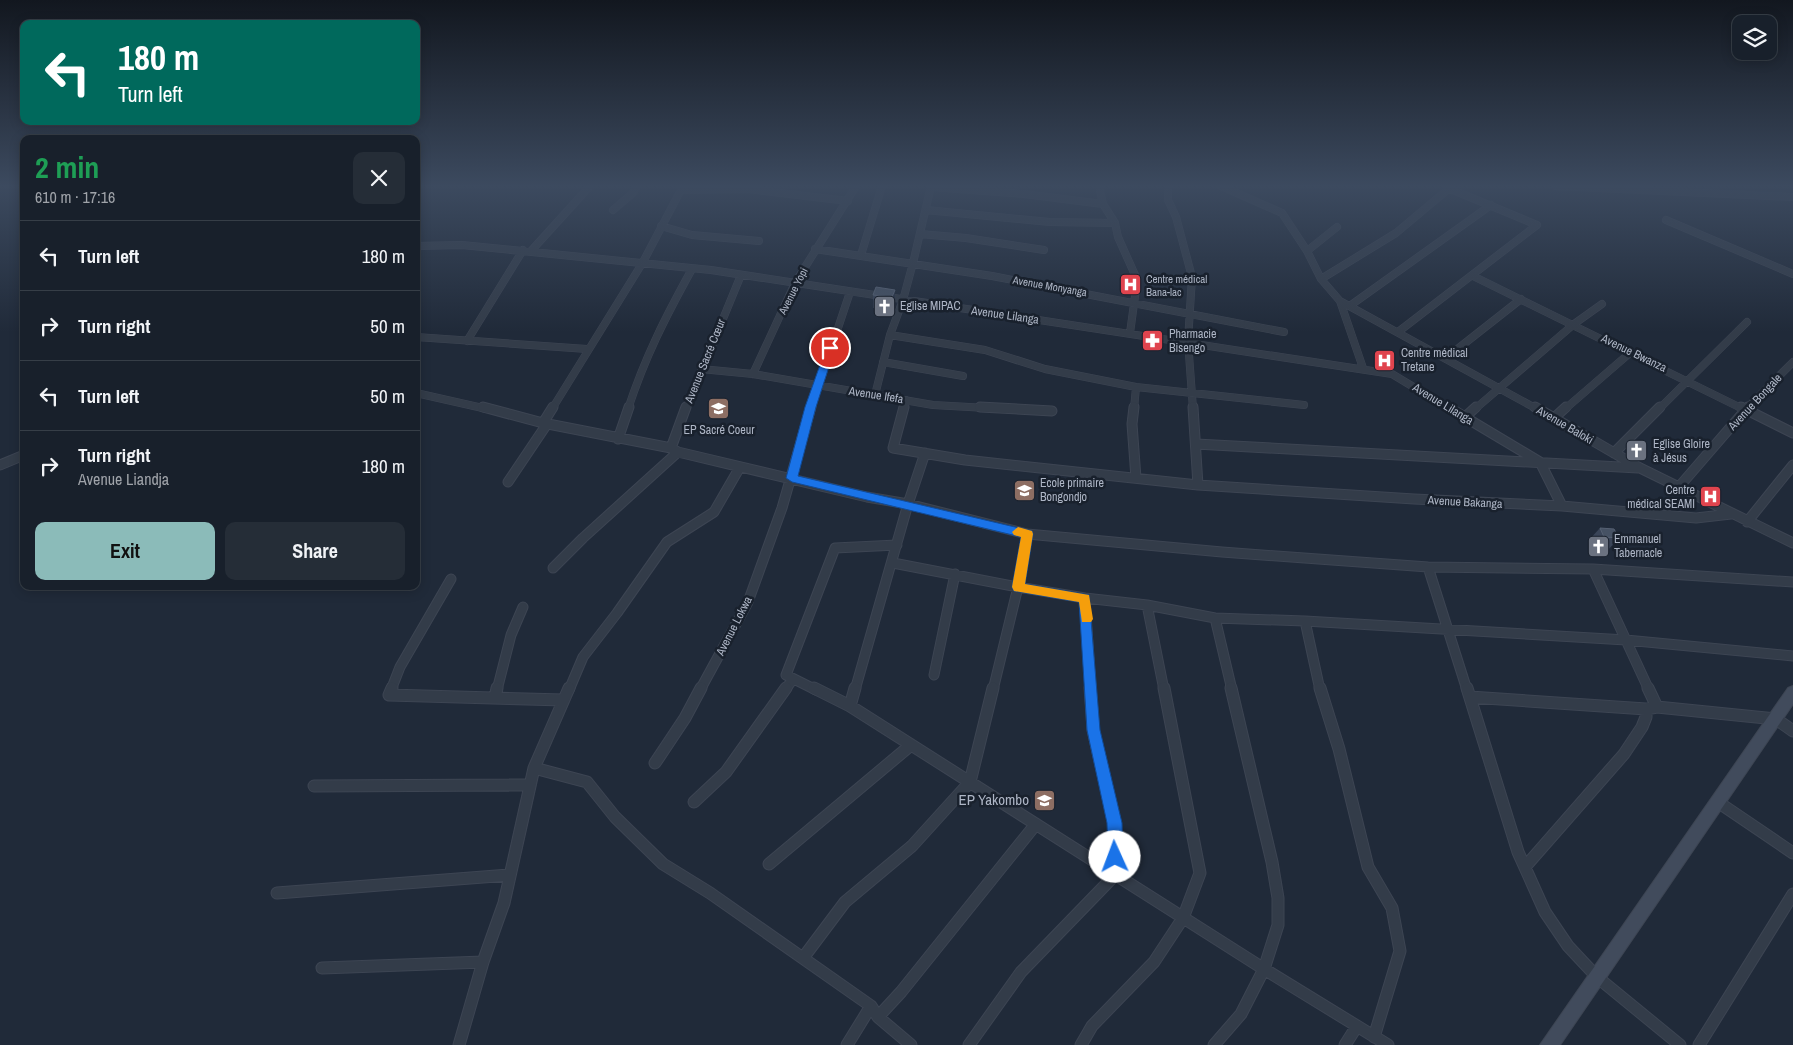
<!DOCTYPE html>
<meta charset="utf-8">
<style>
body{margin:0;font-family:"Archivo Narrow",sans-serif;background:#252d37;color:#f1f3f6;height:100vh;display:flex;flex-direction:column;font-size:19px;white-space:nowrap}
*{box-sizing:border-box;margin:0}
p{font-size:16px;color:#9fa3a9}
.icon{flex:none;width:28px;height:28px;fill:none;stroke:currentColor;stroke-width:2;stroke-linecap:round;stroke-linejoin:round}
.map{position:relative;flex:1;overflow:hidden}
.panel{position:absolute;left:20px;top:135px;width:400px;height:455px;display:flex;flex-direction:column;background:#18202b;border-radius:10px;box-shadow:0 2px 12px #0003,0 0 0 1px #363e47}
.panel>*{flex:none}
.banner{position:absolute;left:20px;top:20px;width:400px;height:105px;border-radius:10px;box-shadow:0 2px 12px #0003,0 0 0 1px #363e47;background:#00695c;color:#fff;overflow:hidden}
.fabs{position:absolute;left:1732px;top:15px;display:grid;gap:10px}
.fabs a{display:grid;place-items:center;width:45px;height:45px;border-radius:10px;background:#18202b;box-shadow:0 2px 12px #0003,0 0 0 1px #363e47;font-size:25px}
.pin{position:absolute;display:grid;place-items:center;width:42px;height:42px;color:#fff;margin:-21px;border:2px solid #fff;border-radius:50%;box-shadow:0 1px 5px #0007}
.me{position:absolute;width:55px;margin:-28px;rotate:358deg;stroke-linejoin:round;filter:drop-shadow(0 0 4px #0008)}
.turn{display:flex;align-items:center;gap:18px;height:105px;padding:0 15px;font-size:22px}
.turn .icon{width:65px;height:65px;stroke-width:2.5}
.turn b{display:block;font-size:35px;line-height:42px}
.round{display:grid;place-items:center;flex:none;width:52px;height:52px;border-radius:10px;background:#252d37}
.overview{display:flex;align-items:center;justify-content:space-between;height:85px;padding:0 15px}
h1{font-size:30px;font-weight:800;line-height:38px;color:#1e9e55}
.action{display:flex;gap:10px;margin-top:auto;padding:10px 15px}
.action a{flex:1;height:58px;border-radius:10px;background:#8bbbb9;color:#111;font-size:20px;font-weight:800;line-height:58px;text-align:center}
.action a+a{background:#252d37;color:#f1f3f6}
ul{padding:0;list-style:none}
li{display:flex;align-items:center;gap:15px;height:70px;padding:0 15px;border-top:1px solid #363e47}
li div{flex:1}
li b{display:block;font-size:19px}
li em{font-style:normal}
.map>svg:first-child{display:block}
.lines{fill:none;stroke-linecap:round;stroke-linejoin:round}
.street-far2-casing{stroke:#3d4553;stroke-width:8}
.street-far1-casing{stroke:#3d4553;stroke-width:11}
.street-casing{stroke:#3d4553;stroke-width:13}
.secondary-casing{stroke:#3d4553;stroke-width:2}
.street-far2{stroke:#333c49;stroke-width:7}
.street-far1{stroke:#333c49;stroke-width:9}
.street{stroke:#333c49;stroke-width:11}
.secondary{fill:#414b5c;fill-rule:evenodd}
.wall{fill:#3a4558}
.shaded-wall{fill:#2a3547}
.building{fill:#465264;stroke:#566173}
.route{fill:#1a73e8;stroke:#114b97}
.slow{fill:#f59e0b}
.labels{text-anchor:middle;stroke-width:5;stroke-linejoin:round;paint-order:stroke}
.far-poi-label{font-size:11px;fill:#aeb6c6;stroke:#19212d;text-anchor:start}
.far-street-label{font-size:11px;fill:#aeb6c6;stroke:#19212d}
.poi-label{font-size:12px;fill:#aeb6c6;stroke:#19212d;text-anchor:start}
.street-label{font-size:12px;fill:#aeb6c6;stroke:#19212d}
.near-poi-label{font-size:15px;fill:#aeb6c6;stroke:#19212d;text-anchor:end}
</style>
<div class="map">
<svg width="1793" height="1045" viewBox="0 0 1793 1045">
<rect width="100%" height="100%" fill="#202a39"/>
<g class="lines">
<defs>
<path id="street-far2" d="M1101 186 1100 191 1103 204 1115 223 1118 237 1135 275 1136 289 1130 333
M1168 186V200L1176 217 1192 277 1188 341 1193 409
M1221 186 1282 213 1307 251 1321 279 1340 301 1363 368
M1555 186 1793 197
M931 187 1024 194 1103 204
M681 190 748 189 848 201
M613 210 633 193 637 186
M926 210 1050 222 1115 223
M1666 220 1793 274
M661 226 692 235 759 241
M920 234 966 238 1044 250
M416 246 462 245 711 270 1392 374 1450 409
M815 249 992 276 1284 332
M531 251 590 186
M1307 251 1337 227
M861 255 882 186
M1473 276 1743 409
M1321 279 1396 233 1452 186
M1340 301 1537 409
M1351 305 1491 205
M1398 332 1537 225 1448 188
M890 335 985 350 1045 369 1136 387 1304 405
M416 337 587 349
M467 341 523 250
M1446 358 1521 299
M883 362 963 376
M701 369 753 374 933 405 1005 409
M753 374 795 283 856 186
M416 393 487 409
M875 395 890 335 903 300 913 263 931 186
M552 409 643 262 683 186
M628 409C645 357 666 316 692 269
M686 409 741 275
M811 409 850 292
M904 409 906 400
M1134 409 1136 387
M1475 409 1574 324 1602 304
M1565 409 1631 352
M1659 409 1747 322
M1746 409 1793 362"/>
<path id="street-far1" d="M483 407 543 423 671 448 678 452 867 497 908 504 1027 534 1222 552 1428 567 1593 569 1793 582
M904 407 893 448 965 460 1198 485 1414 499 1562 506 1696 518 1731 514
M980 407 1052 411
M1134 407 1132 424 1136 478
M1193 407 1198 485
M1448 407 1540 462 1562 506
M1535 407 1640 468 1793 543
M1741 407 1793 433
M1465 417 1476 407
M1554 418 1566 407
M543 423 553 407
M618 439 629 407
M1196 444 1638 468
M671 448 686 407
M1614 453 1660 407
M0 465 24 455
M508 482 547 424
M1678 488 1748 407
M1747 522 1793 465
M893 563 1018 587 1085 598 1147 605 1215 618 1305 621 1626 640 1793 656
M1428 567 1467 690
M553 568 583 538 678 452
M1593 569 1649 690
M1085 598 1091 690
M1147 605 1164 690
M1215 618 1232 690
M1305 621 1320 690
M934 675 955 574
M391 690 400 667 451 579
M497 690 511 635 523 607
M569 690 583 657 617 613 667 542 714 512 740 467
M700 690 748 602 782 508 811 407
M785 690 793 679
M816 690 786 675 835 548 897 545
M855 690 908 504 925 453
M993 690 1018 587 1027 534"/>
<path id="street" d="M392 688 389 695 563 700
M814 688 850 706 1264 969 1388 1045
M1320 688 1339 749 1368 867 1392 908 1400 951 1374 1037
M1467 688 1518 852 1545 912 1568 946 1597 977 1680 1045
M1648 688 1657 707
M1470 697 1646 709 1657 707 1776 719 1793 731
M495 698 497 688
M850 706 855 688
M655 763 685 718 701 688
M534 768 587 782 615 817 663 864 710 893 871 1006 878 1017
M314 786 530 785
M694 802 726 772 786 688
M1718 802 1793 853
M769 864 911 745
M1525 867 1624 754 1642 727 1646 717V709
M277 893 509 875
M803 958 845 902 912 846 970 782 993 688
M322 968 483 962
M459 1045 483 962 504 903 534 768 569 688
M847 1045 871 1006
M911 1045 878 1017 901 992 1036 824
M969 1045 1021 972 1116 874 1114 823 1093 730 1090 688
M1081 1045 1092 1026 1154 962 1183 918 1200 873 1164 688
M1214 1045 1241 1014 1264 969 1278 925V898L1272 862 1231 688
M1345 1045 1357 1026
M1699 1045 1793 894"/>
<path id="secondary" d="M1793 686V704L1560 1045H1540L1788 688Z"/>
</defs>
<use href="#street-far2" class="street-far2-casing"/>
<use href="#street-far1" class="street-far1-casing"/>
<use href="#street" class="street-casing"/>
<use href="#secondary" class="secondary-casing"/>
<use href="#street-far2" class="street-far2"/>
<use href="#street-far1" class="street-far1"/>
<use href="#street" class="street"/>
<use href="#secondary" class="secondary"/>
</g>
<path class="wall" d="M895 290V303L892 311 873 308V295Z
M1600 528 1619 538 1607 551 1593 550 1588 541Z"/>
<path class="shaded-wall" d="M895 290V303L892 311V297Z"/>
<path class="building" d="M876 287 895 290 892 297 873 295Z
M1600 528 1614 529 1619 538 1604 537Z"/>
<linearGradient id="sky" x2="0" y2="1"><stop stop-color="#12171f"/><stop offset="0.56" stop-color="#3c4a5f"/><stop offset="1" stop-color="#3c4a5f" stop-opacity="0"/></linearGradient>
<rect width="1793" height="332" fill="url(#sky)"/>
<path class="route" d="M830 345 835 348 816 407 798 476 1032 531 1033 534 1025 584 1089 595 1100 730 1122 823 1123 857 1121 862 1115 864 1110 862 1108 857 1107 823 1087 730 1079 602 1014 591 1012 587 1021 537 792 482 786 478 805 407 826 348Z"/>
<path class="slow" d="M1018 527 1032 531 1033 534 1025 584 1089 595 1093 619 1091 622H1082L1079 602 1014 591 1012 587 1021 537 1014 535 1012 532Z"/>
<defs>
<symbol id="hospital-square" viewBox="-11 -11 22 22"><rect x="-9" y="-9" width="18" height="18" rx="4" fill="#e0444e" stroke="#19212d"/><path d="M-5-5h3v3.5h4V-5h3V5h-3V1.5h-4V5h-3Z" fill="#fff"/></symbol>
<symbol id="church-square" viewBox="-11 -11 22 22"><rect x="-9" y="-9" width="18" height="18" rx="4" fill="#6b7280" stroke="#19212d"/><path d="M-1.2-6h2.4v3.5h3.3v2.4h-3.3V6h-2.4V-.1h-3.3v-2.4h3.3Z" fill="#fff"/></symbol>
<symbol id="pharmacy-square" viewBox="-11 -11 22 22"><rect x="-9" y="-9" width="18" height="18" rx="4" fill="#e0444e" stroke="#19212d"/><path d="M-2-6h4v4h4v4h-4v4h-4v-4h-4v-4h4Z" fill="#fff"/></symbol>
<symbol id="school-square" viewBox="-11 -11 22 22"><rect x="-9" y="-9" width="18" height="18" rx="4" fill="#8d6e63" stroke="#19212d"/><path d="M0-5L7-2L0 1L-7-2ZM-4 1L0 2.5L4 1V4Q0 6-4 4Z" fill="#fff"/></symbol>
</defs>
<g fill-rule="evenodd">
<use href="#hospital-square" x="1118" y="272" width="25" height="25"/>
<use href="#church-square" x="872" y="294" width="25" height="25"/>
<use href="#pharmacy-square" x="1140" y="328" width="25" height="25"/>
<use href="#hospital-square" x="1372" y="348" width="25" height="25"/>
<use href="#school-square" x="706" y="396" width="25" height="25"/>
<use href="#church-square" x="1624" y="438" width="25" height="25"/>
<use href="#school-square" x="1012" y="478" width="25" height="25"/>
<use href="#hospital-square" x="1698" y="484" width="25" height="25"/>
<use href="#church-square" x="1586" y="534" width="25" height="25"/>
<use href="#school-square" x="1032" y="788" width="25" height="25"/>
</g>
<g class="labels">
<g class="far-poi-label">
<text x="1146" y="283">Centre médical<tspan x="1146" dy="13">Bana-lac</tspan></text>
</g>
<g class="far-street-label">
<text transform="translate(1050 286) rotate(10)" y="4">Avenue Monyanga</text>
<text transform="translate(793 291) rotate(-63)" y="4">Avenue Yopi</text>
</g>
<g class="poi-label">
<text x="900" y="310">Eglise MIPAC</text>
<text x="1169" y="338">Pharmacie<tspan x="1169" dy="14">Bisengo</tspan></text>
<text x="1401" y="357">Centre médical<tspan x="1401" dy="14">Tretane</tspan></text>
<text x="719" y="434" text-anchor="middle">EP Sacré Coeur</text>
<text x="1653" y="448">Eglise Gloire<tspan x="1653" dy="14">à Jésus</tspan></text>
<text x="1040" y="487">Ecole primaire<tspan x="1040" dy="14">Bongondjo</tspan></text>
<text x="1695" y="494" text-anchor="end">Centre<tspan x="1695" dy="14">médical SEAMI</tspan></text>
<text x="1614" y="543">Emmanuel<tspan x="1614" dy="14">Tabernacle</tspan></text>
</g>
<g class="street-label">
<text transform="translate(1005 315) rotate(8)" y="4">Avenue Lilanga</text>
<text transform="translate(1634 353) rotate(26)" y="4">Avenue Bwanza</text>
<text transform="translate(705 361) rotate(-68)" y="4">Avenue Sacré Cœur</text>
<text transform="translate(876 395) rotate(9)" y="4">Avenue Ifefa</text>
<text transform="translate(1755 402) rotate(-47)" y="4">Avenue Bongale</text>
<text transform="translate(1443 404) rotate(31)" y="4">Avenue Lilanga</text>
<text transform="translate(1565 425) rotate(30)" y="4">Avenue Baloki</text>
<text transform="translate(1465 502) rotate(3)" y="4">Avenue Bakanga</text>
<text transform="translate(734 626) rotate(-63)" y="4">Avenue Lokwa</text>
</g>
<g class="near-poi-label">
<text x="1029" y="805">EP Yakombo</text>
</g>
</g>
</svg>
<div class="fabs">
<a><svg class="icon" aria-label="layers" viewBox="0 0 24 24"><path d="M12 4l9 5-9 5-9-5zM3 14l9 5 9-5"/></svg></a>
</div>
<div class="pin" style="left:830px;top:348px;background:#d93025"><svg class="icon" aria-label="arrive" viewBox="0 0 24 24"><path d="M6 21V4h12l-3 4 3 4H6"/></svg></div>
<svg class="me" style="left:1115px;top:857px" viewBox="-20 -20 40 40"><circle r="19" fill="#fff"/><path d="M0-13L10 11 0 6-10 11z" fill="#1a73e8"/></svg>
<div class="banner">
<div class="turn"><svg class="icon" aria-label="left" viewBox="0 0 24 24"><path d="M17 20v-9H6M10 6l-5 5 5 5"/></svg><div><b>180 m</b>Turn left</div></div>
</div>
<section class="panel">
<div class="overview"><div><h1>2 min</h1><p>610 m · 17:16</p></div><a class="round"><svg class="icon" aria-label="close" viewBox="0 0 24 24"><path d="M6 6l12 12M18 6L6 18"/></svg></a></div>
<ul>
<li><svg class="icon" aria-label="left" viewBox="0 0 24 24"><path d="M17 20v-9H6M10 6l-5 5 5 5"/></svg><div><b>Turn left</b></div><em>180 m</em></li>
<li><svg class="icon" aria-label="right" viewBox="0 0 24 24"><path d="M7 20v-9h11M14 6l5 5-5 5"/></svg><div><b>Turn right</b></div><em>50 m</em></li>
<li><svg class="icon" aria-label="left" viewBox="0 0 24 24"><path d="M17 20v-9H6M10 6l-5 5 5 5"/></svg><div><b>Turn left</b></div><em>50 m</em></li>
<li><svg class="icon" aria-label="right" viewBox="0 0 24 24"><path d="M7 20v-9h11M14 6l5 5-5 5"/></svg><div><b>Turn right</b><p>Avenue Liandja</p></div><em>180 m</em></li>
</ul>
<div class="action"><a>Exit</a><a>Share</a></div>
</section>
</div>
